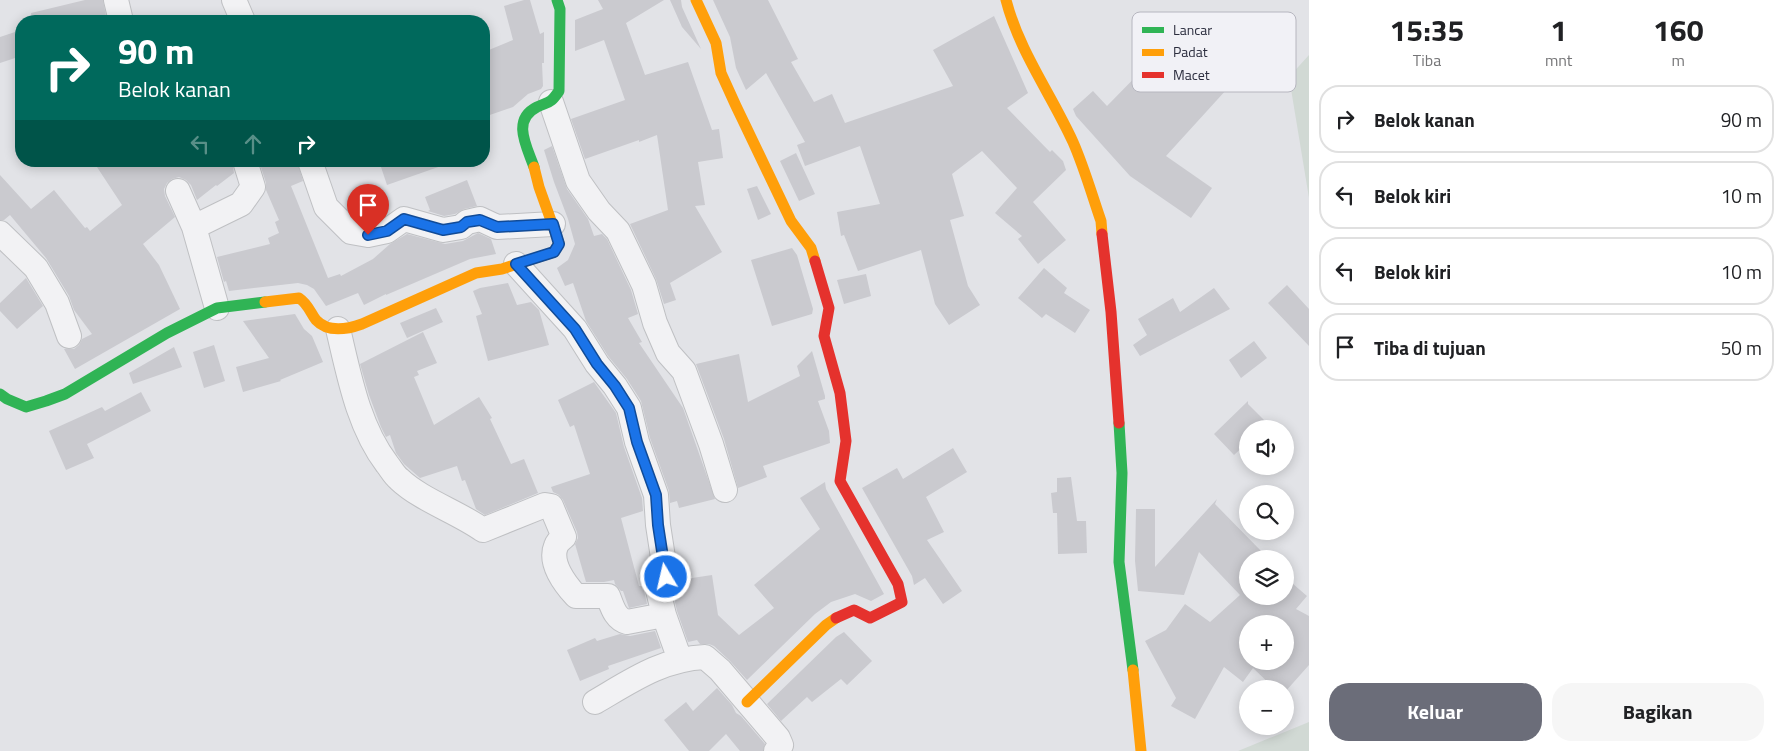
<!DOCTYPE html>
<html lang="id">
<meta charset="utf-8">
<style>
body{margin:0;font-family:"Titillium Web",sans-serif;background:#f6f6f6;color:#202124;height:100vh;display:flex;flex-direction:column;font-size:19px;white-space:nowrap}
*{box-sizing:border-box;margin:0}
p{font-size:16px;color:#757577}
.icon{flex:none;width:28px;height:28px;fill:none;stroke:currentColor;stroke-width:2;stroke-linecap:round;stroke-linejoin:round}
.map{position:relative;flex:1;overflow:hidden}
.drawer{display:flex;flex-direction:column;background:#fff;width:475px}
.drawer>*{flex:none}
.hud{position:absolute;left:15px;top:15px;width:475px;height:152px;border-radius:20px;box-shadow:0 2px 12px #0003;background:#00695c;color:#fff;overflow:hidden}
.controls{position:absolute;left:1239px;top:420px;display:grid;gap:10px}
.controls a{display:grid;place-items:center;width:55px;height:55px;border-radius:50%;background:#fff;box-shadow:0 2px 12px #0003;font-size:25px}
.pin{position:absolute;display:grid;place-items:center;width:42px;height:42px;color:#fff;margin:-51px -21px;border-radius:50% 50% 50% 0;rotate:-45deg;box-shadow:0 0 5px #0007}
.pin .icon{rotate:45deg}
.me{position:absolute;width:55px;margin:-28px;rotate:351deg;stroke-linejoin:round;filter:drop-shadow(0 0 4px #0008)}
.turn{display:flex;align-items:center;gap:18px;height:105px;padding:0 20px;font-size:22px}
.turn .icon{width:65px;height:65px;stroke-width:2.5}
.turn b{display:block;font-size:35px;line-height:42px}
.lanes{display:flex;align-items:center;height:48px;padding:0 20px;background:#0003;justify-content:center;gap:25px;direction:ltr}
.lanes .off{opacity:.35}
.eta{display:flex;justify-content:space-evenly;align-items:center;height:85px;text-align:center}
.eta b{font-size:30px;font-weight:700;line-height:35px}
.button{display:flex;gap:10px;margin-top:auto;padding:10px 20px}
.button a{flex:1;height:58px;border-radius:20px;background:#6b6d79;color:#fff;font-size:20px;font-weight:700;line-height:58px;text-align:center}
.button a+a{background:#f6f6f6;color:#202124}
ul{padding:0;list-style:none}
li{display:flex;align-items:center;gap:15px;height:68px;margin:0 10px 8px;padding:0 10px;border:2px solid #e0e0e0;border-radius:20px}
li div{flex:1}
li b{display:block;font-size:19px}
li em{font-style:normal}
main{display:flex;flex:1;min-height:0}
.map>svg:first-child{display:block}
.green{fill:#d1d9d4}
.building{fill:#cacacf;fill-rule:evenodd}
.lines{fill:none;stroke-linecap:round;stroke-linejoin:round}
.street-casing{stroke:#bfc0c3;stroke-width:26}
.street{stroke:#f2f2f4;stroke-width:24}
.fast{stroke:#30b455;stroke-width:11}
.slow{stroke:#ff9f0a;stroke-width:11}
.jam{stroke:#e5322d;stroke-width:11}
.route-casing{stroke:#114b97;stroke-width:12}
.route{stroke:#1a73e8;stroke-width:9}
.key{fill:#f1f1f6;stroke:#b6b6bf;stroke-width:1}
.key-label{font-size:14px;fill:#2b2d3e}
</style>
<main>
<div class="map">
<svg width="1309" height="751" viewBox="0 0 1309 751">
<rect width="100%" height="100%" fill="#e2e3e7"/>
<path class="green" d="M1309 55V198L1289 77Z
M1309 722V751H1238Z"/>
<path class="building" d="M85 0H103L107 21H32L31 13Z
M524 0H530L540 34 544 32V63H542L543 86 541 89 528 94 513 107 484 117V52L513 40 504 6Z
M598 0H664L626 23 645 75 688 62 712 130 719 129 723 158 698 162 705 205 695 206 722 252 670 283 676 300 664 304 656 279 630 224 668 210 657 135 639 142V140L585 159 571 119 625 100 604 40 575 51V20L603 9Z
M670 0H681L682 7 701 49 682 27Z
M713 0H768L798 59 791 62 814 102 832 94 845 123 953 86 933 50 994 16 1028 93 1007 108 1050 152 1052 150 1063 161 1066 170 1033 202 1066 240 1038 264 1018 239 1022 236 995 213 1017 188 982 151 952 174 964 216 950 220 968 286 980 305 949 325 935 304 921 250 858 271 844 235 841 236 837 212 880 204 860 146 805 166 797 145 805 142 766 73 746 90 736 68 730 37Z
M1168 23 1192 52 1213 71 1221 63 1237 78 1166 156 1212 188 1191 218 1130 176 1076 116 1073 109 1093 91 1107 106 1153 59 1142 46Z
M21 30V56L0 63V37Z
M552 146 567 189 588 219 594 236 602 234 607 239 631 290 638 314 628 318 642 342 639 343 683 408 715 499 679 508 677 501 670 503 669 491 650 438 641 401 627 379 608 356 586 321 573 283 565 286 557 268 568 260 575 244 568 219 554 182 544 150Z
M796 153 815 194 799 201 780 161Z
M93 161H232L234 173 217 186 216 185 197 200 191 185 186 180 179 177 172 179 167 183 164 189 165 196 175 217 143 244 159 265 180 309 75 369 64 349H74L79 345 82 339 92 334 74 310 69 296 46 258 10 215 4 220H0V175L31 209 54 190 85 228 87 227 90 231 122 205Z
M259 161H297L303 181 291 186 328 278 340 274 341 276 373 259 390 244 407 234 445 244 463 241 478 233 491 239 496 254 470 259 386 295V294L364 305 358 293 326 306 314 289 307 285 298 283 229 291 226 281 224 282 217 257 270 244 268 238 279 233 275 222 279 220 266 190V183Z
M379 161H444V165L387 185Z
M467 180 477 206 464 209 455 214 444 216 428 211 430 210 425 197Z
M757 186 771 214 758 220 747 189Z
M792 248 797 255 813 309 812 314 772 326 751 260Z
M1044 268 1067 288 1064 293 1090 310 1075 333 1046 314 1042 318 1018 298Z
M866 274 871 296 844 304 837 280Z
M26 278 43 306 17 329 0 311V303Z
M508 283 517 305 531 302 539 310 549 345 488 361 476 316 482 314 473 291 480 288Z
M1287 285 1309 309V346L1268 303Z
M1214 288 1230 309 1140 356 1133 345 1147 335 1138 319 1173 298 1180 312Z
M436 308 443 322 407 338 400 323Z
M295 314 304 329 312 336 323 362 280 380 281 381 243 392 236 367 269 358 243 321Z
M423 332 437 363 417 371 419 375 414 377 434 425 479 397 492 418 490 419 511 464 524 459 538 493 485 515 476 509 465 480 462 481 457 466 420 478 404 464 396 453 390 435 386 437 381 427 369 395 360 364Z
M1254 341 1267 358 1241 378 1229 360Z
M214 345 225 381 204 388 193 352Z
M174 347 182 367 133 384 129 373Z
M812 351 825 396V399L818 401 829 431 830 443 763 466 767 477 738 488 724 439 696 364 739 354 748 402 800 376 797 366Z
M594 382 616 413 624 447 642 498 643 511 621 518 639 586H643L647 604 629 608 623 591H621L615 584 614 580 604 582H586L575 544 578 538 577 532 563 500 559 495 553 492 551 487 590 474 574 425 570 427 558 400Z
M141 392 151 411 87 444 94 458 66 470 49 431 102 407 105 411Z
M1248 401V404L1273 429H1248V442L1234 455 1214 434Z
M953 448 967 472 926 497 944 532 927 540 962 591 943 604 925 578 914 585 912 576 862 488 897 468 903 479Z
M1071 477 1077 521H1086L1087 553 1058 554 1057 513H1053L1051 493 1057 492V478Z
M825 482 826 489 884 594 871 601 855 594 831 602 815 614 747 680 730 661 714 646 709 644H700L697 640 688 642 677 611 672 589 678 584 679 580 712 575 718 615 739 635 774 608 754 585 820 529 800 498Z
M1217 499 1215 504 1263 553 1260 556 1263 559H1248V596H1285V577L1307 596 1296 609 1309 616V665L1285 692V689H1275L1253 668 1243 682 1224 667 1195 719 1171 706 1176 698 1145 641 1166 630 1185 604 1210 622 1240 595 1199 552 1184 595 1138 591 1135 561 1136 509H1155V567ZM1248 624H1285V661H1248Z
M655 631 661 648 608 666 609 669 580 681 567 650 595 638 597 641 620 634 630 636Z
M844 632 872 661 847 685 841 679 812 702 807 697 781 721 767 704 836 637Z
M717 688 732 705 736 713 741 716 765 744 763 751H740L726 734 709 751H689L664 720 686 702 693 711Z"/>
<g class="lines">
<defs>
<path id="street" d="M116 0 121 21
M234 0 243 21
M551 102 578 181 599 211 618 231 644 285 655 323 668 353 684 371 711 444 725 490
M310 161 326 207 351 232 368 235 387 231 404 219 443 230 461 227 467 222 480 219 497 227 553 224
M178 191 194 227 217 308
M194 227 241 204 253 187 245 161
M0 233 36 268 57 303 69 336
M516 264 575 329 597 364 615 386 629 408 637 442 656 495 658 525 666 577 656 582 664 615 680 660
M338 329C349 375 358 426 387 464 391 469 394 475 399 479 421 500 458 512 483 530L545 505 551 506 564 537C561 539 557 543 556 546 549 563 565 584 576 596H608C612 606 615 619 627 622L664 615
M595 702C631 681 662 659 705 657L720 670 778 738 781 745 776 751"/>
</defs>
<use href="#street" class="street-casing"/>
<use href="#street" class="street"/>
<path class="fast" d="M534 167C527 147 511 120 537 107 550 101 550 104 559 91L560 9 557 0
M0 394 7 399 26 407 46 401 65 394 167 333 217 308 265 302
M1119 423 1122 473 1119 562 1133 670"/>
<path class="slow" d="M696 0 716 43 721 73 736 106 791 221 811 248 815 261
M1006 0C1019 51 1051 94 1073 142 1084 167 1092 195 1101 221L1102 234
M265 302 299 298C308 304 310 312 316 320 328 333 348 329 362 324L476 273 502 269 554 252 559 243 539 187 534 167
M1133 670 1141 751
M747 702 826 625 836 618"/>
<path class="jam" d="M1102 234 1111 312 1119 423
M815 261 829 308 824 336 840 393 846 441 840 481 898 584 902 602 870 618 854 610 836 618"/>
</g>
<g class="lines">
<defs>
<path id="route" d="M368 235 387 231 404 219 443 230 461 227 467 222 480 220 497 227 553 224 559 244 554 252 516 264 575 329 597 364 615 386 629 408 637 442 656 495 658 525 666 577"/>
</defs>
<use href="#route" class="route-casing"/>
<use href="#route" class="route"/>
</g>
<rect x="1132" y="12" width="164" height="80" rx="8" class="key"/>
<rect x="1142" y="27" width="22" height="6" fill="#30b455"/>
<rect x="1142" y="49" width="22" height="7" fill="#ff9f0a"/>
<rect x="1142" y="72" width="22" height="6" fill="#e5322d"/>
<g class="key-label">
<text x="1173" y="35">Lancar</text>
<text x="1173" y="57">Padat</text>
<text x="1173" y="80">Macet</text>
</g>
</svg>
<div class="controls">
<a><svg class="icon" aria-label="sound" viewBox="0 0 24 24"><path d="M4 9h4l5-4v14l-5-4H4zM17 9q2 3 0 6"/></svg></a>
<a><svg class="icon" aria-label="search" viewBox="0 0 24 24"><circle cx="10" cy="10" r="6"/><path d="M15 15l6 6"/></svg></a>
<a><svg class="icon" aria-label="layers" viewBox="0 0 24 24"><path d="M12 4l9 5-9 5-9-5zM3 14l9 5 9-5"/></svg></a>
<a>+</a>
<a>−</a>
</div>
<div class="pin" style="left:368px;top:235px;background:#d93025"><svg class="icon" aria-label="arrive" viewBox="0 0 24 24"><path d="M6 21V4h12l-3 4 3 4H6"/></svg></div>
<svg class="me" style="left:666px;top:577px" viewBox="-20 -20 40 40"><circle r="17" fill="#1a73e8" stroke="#fff" stroke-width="3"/><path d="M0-11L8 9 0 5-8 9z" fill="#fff"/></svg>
<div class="hud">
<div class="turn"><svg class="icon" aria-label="right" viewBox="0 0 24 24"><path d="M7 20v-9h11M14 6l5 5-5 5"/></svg><div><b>90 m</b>Belok kanan</div></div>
<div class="lanes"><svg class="icon off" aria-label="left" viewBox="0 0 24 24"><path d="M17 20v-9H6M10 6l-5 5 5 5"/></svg><svg class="icon off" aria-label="ahead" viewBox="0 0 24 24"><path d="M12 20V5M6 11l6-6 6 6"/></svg><svg class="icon" aria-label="right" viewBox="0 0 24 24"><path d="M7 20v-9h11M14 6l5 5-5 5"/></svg></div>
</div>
</div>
<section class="drawer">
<div class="eta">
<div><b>15:35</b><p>Tiba</p></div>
<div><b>1</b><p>mnt</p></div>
<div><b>160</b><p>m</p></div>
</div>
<ul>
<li><svg class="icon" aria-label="right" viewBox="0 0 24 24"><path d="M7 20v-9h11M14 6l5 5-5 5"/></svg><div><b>Belok kanan</b></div><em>90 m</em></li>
<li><svg class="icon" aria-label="left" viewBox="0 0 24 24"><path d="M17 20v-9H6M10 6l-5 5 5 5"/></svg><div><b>Belok kiri</b></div><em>10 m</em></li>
<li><svg class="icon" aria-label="left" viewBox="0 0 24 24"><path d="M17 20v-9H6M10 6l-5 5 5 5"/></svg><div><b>Belok kiri</b></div><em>10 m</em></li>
<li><svg class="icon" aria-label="arrive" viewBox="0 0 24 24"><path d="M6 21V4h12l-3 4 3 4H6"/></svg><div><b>Tiba di tujuan</b></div><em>50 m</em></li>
</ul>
<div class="button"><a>Keluar</a><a>Bagikan</a></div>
</section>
</main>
